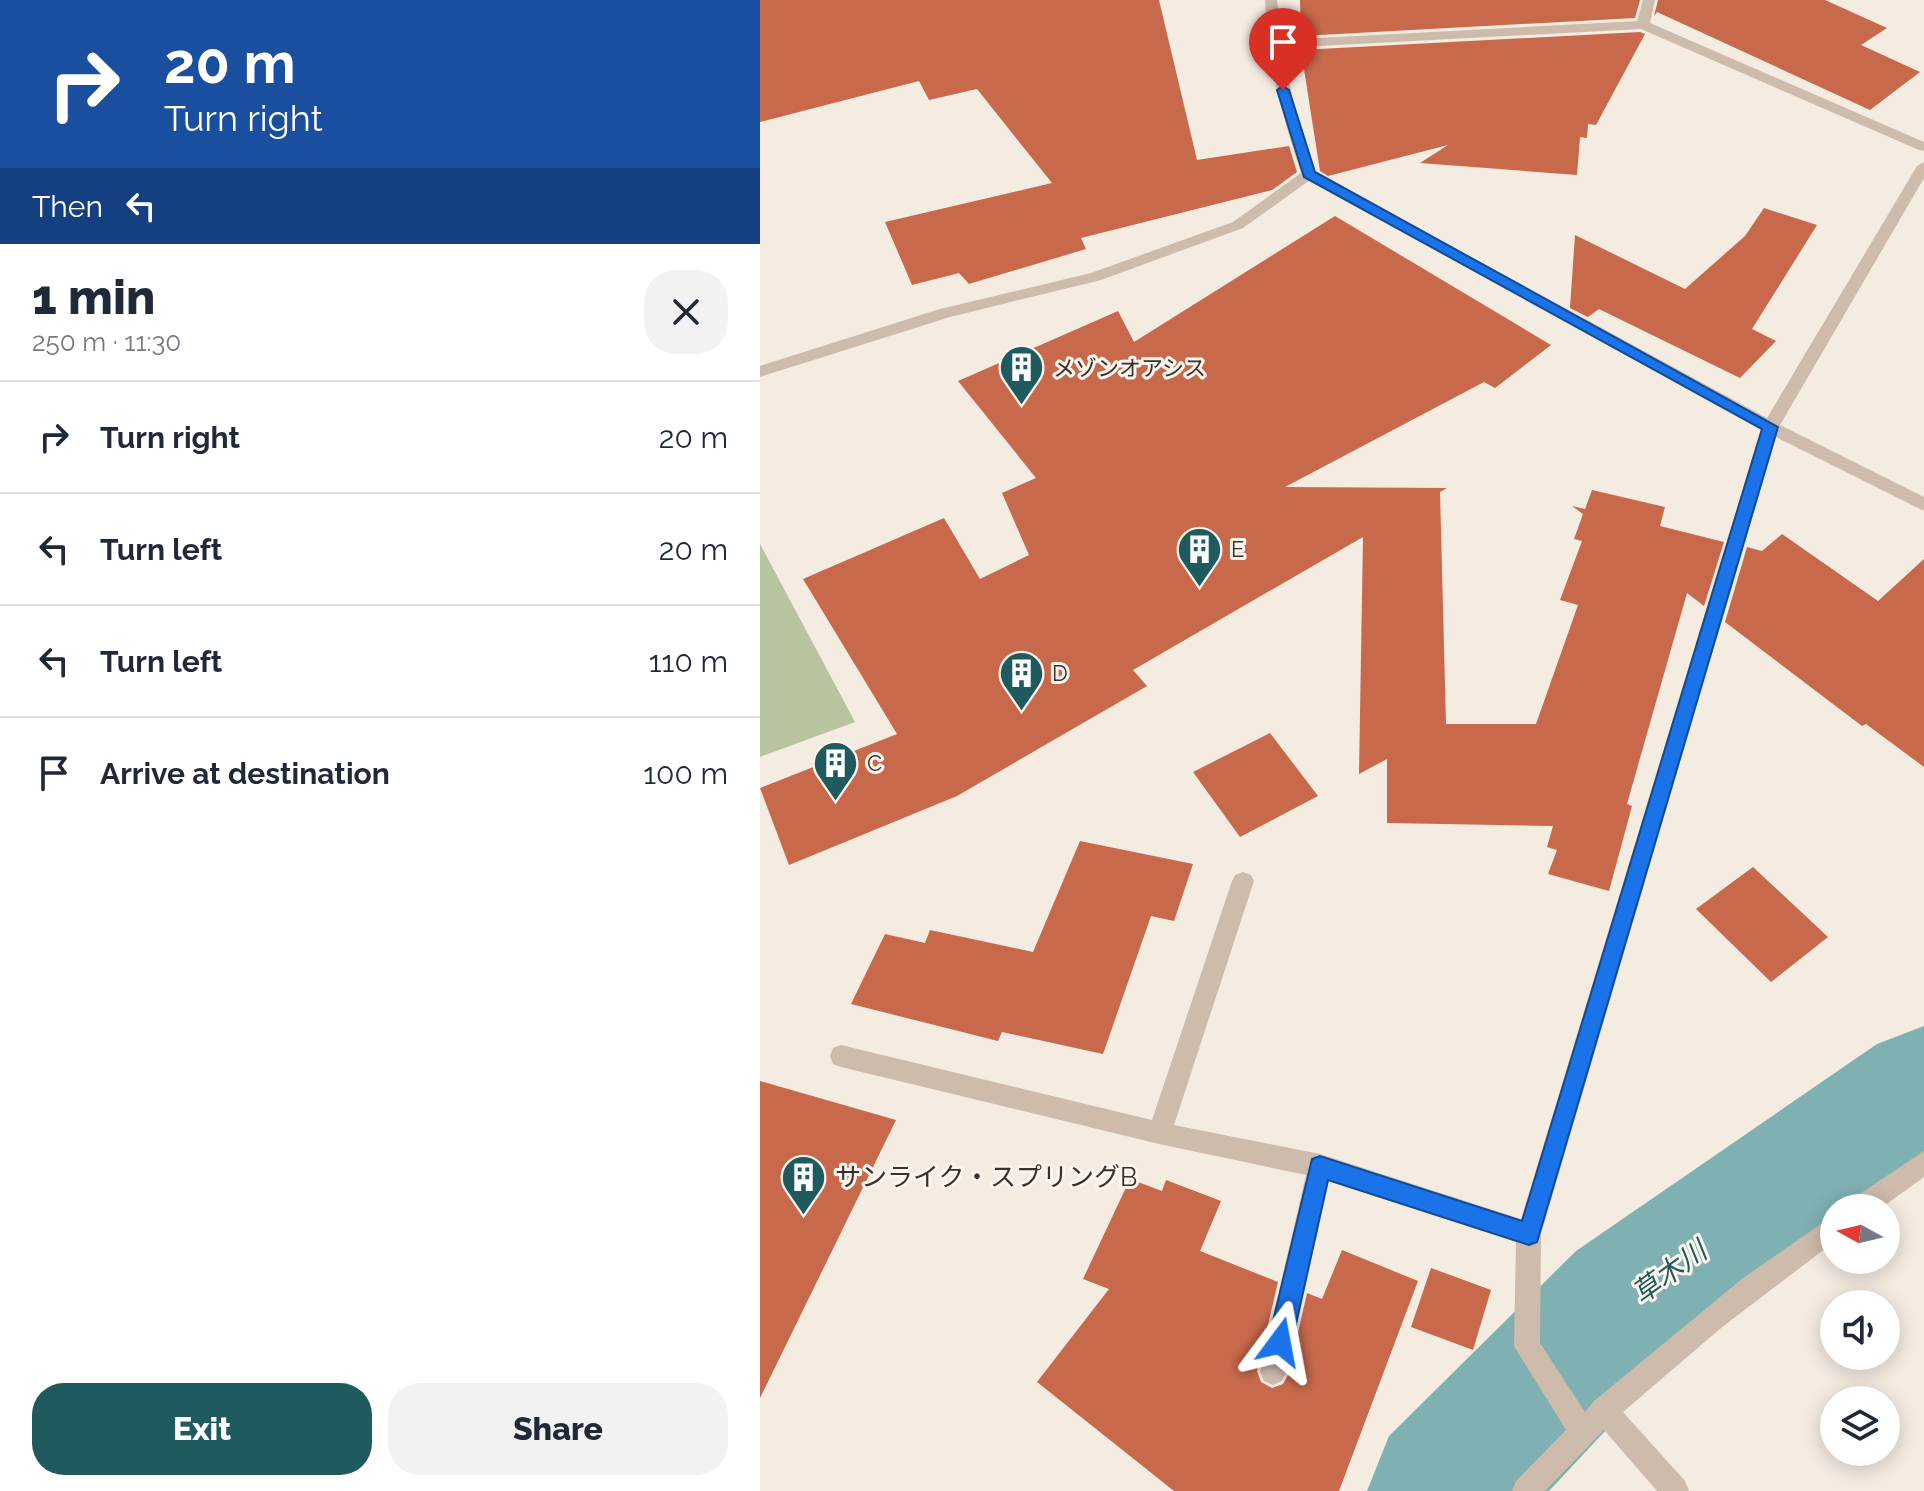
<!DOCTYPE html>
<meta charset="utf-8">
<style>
body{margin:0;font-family:Raleway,"Noto Sans JP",sans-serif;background:#f2f2f3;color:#1f2937;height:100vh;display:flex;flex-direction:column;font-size:30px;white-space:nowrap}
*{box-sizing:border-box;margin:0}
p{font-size:26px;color:#747a83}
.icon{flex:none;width:44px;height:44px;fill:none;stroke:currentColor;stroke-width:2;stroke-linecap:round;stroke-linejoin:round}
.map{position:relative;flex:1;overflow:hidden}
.panel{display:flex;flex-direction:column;background:#fff;width:760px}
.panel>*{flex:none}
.guide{background:#1a4fa0;color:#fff;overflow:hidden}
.needle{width:52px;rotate:278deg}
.controls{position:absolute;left:1060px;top:1194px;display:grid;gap:16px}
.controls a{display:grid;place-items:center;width:80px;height:80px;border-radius:50%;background:#fff;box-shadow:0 4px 20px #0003;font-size:40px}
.pin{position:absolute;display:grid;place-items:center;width:68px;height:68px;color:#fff;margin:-82px -34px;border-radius:50% 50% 50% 0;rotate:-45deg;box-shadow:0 0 8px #0007}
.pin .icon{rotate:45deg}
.me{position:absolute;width:88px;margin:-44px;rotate:13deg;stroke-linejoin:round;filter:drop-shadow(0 0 6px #0008)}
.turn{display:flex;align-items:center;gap:28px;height:168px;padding:0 32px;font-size:36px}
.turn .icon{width:104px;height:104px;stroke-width:2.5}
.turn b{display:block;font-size:56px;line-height:68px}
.then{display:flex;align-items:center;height:76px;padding:0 32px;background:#0003;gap:16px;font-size:30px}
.round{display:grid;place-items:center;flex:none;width:84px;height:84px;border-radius:32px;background:#f2f2f3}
.overview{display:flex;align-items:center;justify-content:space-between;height:136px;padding:0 32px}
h1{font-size:48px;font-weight:800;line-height:60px}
.primary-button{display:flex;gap:16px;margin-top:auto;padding:16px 32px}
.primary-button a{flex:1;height:92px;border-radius:32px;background:#1f5a5e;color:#fff;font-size:32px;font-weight:800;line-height:92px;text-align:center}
.primary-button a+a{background:#f2f2f3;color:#1f2937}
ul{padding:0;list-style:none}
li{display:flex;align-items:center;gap:24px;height:112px;padding:0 32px;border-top:2px solid #e0e1e3}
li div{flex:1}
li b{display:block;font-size:30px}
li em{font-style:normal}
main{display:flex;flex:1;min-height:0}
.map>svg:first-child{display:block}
.green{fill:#b8c4a0}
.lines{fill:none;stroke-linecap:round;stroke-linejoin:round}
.river{fill:#7fb0b2;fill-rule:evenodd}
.building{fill:#c8694b}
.minor{fill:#cdbbac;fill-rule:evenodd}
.route{fill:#1a73e8;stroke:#114b97;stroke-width:2}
.labels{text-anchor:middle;stroke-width:6;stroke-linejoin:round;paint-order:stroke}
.poi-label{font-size:22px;fill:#3b302b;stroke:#fbf5ee;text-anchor:start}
.near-poi-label{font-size:26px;fill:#3b302b;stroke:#fbf5ee;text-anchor:start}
.near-water-label{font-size:28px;font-style:italic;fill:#1f5a5e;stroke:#fbf5ee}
</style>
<main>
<section class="panel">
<div class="guide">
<div class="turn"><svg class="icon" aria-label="right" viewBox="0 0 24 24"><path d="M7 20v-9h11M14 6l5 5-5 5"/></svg><div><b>20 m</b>Turn right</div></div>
<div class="then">Then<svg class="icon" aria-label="left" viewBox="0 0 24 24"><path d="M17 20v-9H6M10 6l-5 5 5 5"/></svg></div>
</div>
<div class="overview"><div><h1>1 min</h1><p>250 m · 11:30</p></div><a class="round"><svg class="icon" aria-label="close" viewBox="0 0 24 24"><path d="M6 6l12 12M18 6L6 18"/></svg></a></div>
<ul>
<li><svg class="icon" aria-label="right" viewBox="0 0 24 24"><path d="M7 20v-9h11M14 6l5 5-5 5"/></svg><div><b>Turn right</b></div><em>20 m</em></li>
<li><svg class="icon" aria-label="left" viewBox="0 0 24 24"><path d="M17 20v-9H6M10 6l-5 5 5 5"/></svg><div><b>Turn left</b></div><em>20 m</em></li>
<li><svg class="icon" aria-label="left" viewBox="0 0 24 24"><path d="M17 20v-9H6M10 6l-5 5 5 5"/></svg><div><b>Turn left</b></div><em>110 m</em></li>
<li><svg class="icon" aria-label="arrive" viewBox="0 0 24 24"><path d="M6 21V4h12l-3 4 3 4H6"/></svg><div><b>Arrive at destination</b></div><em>100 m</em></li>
</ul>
<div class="primary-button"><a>Exit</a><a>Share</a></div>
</section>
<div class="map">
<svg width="1164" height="1491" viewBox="0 0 1164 1491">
<rect width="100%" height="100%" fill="#f4ebe1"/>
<path class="green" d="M0 544 95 722 0 757Z"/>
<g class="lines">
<path class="river" d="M1164 1026V1167L1110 1208H1074V1235L918 1353 789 1491H607L629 1436 816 1251 1117 1044Z"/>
</g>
<path class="building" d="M0 0H399L437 160 529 146 537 172 512 190 321 238 326 249 209 284 199 273 152 285 125 222 292 183 217 89 169 100 159 81 0 122Z
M540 0H880L875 18 541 36Z
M898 0H1065L1127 28 1101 45 1160 72 1110 110 897 12 894 16Z
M880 32 885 34 836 125 828 124 827 138 820 137 817 175 660 163 688 145 568 176 560 171 541 50Z
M1004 208 1057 225 992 329 1016 341 980 378 839 309 828 317 810 308 815 235 925 289 985 236Z
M575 216 791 345 735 388 724 382 525 487 687 488 680 492 686 724H776L818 605 800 600 822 541 814 539 823 514 812 506 825 509 832 490 905 507 900 526 964 542 944 606 927 593 867 804 872 806 849 891 788 874 797 850 787 847 793 826 627 823V759L599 774 603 537 373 670 387 686 197 796 29 865 0 788 137 734 43 579 184 518 220 579 269 555 242 493 276 478 198 381 358 311 374 342Z
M1022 534 1118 601 1164 559V767L1106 724 1102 726 965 622 987 547 1002 551Z
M510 733 558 796 480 837 433 772Z
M320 841 433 864 414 921 391 916 343 1054 242 1032 238 1041 91 1004 125 934 165 943 170 930 273 952Z
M993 867 1068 937 1011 982 936 909Z
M0 1081 136 1120 0 1398Z
M370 1179 402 1191 406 1180 461 1201 440 1251 518 1282 497 1371 501 1382 512 1388 523 1384 529 1373 547 1293 562 1299 582 1250 658 1281 579 1491H414L277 1382 349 1289 323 1279Z
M671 1268 731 1290 713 1350 651 1327Z"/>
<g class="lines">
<path class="minor" d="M505 0H517L521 40 877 21 883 0H895L890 23 1164 142V151L1159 150 881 29 522 48 535 110 555 172 1007 418 1157 166 1164 162V178L1020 425 1164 497V511L1016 437 781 1234 780 1343 825 1412 834 1401 983 1278 1074 1215V1242L961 1328 863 1412 925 1481 929 1491H897L844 1430 785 1491H752L756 1481 806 1430 754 1346 756 1242 569 1181 526 1372 522 1381 513 1385 504 1381 500 1372 546 1175 399 1144 81 1067 73 1064 70 1056 73 1048 81 1045 392 1120 472 881 475 875 483 872 491 875 494 881 414 1125 560 1154 761 1219 1001 429 550 180 483 228 341 280 190 317 0 377V366L180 309 331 273 473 222 541 173C522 115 507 60 505 0Z
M1164 1151V1177L1121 1208H1089L1092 1199Z"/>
</g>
<path class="route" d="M523 86 529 90 555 172 1018 427 777 1242 769 1245 568 1180 532 1342 528 1351 520 1354 512 1351 508 1342 552 1159 560 1156 762 1221 1002 429 544 177 517 90Z"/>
<defs>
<symbol id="building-pin" viewBox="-11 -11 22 30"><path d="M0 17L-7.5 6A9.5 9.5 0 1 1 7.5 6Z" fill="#1f5a5e" stroke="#fbf5ee"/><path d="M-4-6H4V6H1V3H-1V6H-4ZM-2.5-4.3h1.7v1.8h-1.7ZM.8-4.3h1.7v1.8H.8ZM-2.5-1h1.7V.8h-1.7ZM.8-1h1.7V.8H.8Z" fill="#fff"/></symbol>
</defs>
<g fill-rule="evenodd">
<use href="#building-pin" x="236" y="342" width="51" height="69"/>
<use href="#building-pin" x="414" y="524" width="51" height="69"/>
<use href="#building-pin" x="236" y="648" width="51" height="69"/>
<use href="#building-pin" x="50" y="738" width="51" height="69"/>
<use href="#building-pin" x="18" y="1152" width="51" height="69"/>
</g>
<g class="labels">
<g class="poi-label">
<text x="293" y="376">メゾンオアシス</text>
<text x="471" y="557">E</text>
<text x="292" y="681">D</text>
<text x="107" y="771">C</text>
</g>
<g class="near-poi-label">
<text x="75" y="1186">サンライク・スプリングB</text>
</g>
<g class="near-water-label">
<text transform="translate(909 1272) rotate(-36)" y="10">草木川</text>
</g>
</g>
</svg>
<div class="controls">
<a><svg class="needle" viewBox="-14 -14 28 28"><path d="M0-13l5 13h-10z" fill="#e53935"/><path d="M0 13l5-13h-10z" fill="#747a83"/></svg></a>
<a><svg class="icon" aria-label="sound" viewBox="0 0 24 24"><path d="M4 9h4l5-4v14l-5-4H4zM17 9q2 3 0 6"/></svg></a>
<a><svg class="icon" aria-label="layers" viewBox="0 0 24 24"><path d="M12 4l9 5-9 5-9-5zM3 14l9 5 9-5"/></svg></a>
</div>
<div class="pin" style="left:523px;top:90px;background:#d93025"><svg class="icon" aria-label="arrive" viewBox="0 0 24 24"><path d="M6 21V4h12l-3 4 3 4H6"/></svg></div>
<svg class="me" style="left:520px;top:1342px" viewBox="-20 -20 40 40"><path d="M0-17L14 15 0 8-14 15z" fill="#1a73e8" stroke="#fff" stroke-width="4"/></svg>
</div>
</main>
